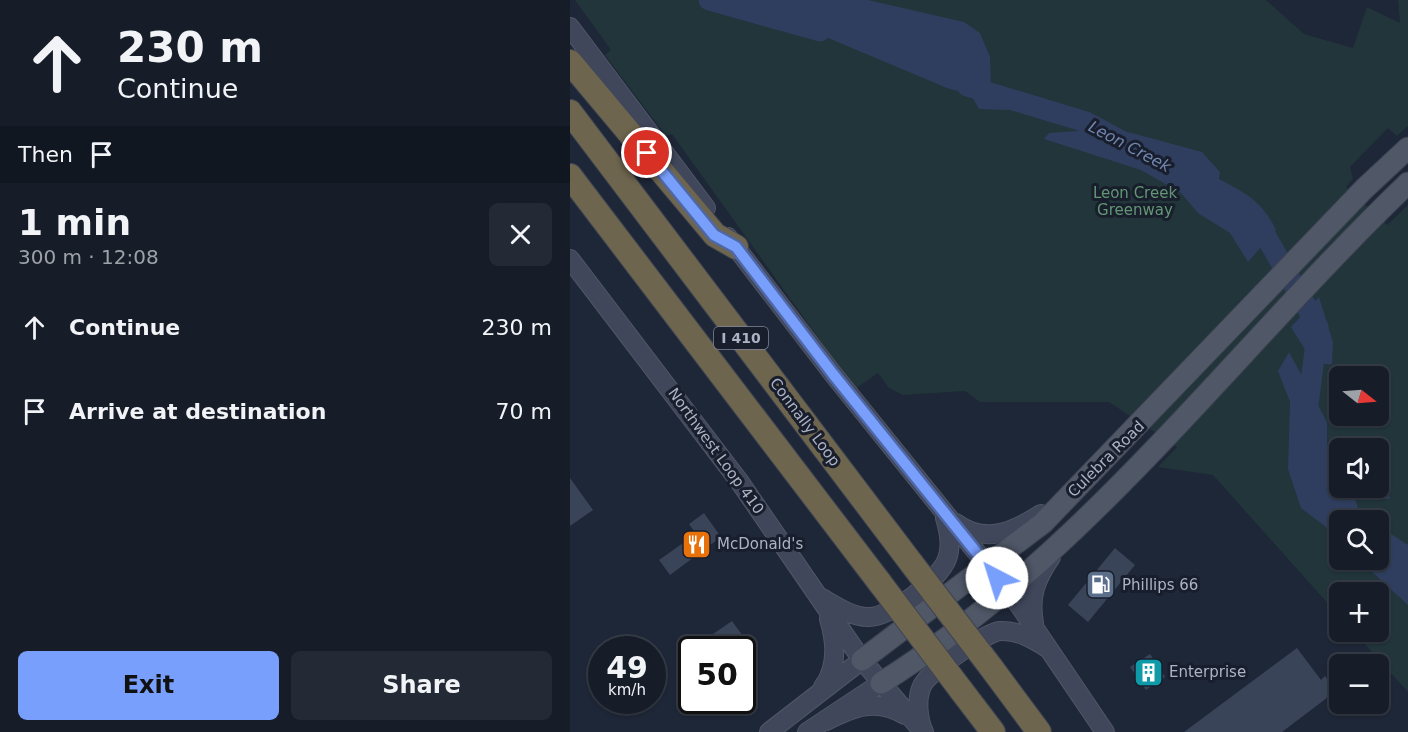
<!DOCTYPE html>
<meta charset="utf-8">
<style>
body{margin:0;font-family:"DejaVu Sans",sans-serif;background:#232a35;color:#f1f3f6;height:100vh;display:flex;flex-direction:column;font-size:22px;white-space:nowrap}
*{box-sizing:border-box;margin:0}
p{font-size:20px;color:#9ea2a8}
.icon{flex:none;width:33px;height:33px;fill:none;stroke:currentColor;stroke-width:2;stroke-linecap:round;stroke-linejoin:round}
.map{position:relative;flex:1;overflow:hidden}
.side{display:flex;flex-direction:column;background:#161d29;width:570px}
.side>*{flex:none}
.hud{background:#161d29;color:#f1f3f6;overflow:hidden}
.needle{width:39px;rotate:107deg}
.tools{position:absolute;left:759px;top:366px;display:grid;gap:12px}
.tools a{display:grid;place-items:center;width:60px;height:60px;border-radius:9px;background:#161d29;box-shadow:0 2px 4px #0004,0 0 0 2px #353b46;font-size:30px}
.speed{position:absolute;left:18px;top:636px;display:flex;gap:12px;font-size:30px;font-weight:700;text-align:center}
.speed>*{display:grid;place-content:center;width:78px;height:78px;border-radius:50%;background:#161d29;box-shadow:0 2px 4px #0004,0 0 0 2px #353b46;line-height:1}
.speed small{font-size:15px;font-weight:400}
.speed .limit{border:3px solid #111;border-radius:9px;background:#fff;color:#111}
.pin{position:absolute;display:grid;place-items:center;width:51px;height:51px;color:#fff;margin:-26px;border:3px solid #fff;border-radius:50%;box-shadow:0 2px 6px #0007}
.me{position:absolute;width:66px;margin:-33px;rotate:320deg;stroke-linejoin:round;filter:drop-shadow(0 0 4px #0008)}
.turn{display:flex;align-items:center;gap:21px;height:126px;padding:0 18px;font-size:27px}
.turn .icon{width:78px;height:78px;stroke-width:2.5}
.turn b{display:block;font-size:42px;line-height:51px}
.then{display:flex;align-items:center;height:57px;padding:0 18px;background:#0003;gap:12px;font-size:22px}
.round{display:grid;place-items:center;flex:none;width:63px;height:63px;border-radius:9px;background:#232a35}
.head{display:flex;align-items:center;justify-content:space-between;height:102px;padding:0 18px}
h1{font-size:36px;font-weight:700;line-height:45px}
.action{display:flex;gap:12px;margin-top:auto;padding:12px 18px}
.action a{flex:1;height:69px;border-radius:9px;background:#799ffd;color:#111;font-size:24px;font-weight:700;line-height:69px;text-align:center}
.action a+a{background:#232a35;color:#f1f3f6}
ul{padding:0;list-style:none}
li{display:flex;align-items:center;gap:18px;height:84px;padding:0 18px}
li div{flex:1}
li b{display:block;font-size:22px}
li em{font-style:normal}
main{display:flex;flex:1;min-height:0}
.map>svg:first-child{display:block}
.green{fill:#21353a;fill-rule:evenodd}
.water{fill:#2f3e5e}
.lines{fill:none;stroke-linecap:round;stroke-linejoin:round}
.river{stroke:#2f3e5e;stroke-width:21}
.building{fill:#3a4458}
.secondary-casing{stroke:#505666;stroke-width:20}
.primary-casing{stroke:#3c4251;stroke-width:23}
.highway-casing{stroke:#3d4352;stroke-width:26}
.secondary{stroke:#40475b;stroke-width:18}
.primary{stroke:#505868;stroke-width:21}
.highway{stroke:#6e654e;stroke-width:24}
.highway-bridge-casing{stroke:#3d4352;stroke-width:26;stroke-linecap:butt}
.highway-bridge{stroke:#6e654e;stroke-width:24}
.route-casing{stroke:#4f67a4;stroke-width:15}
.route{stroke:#799ffd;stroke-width:10}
.labels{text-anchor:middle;stroke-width:6;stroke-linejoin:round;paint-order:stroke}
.shield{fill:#181e2c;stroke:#808697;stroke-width:1.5}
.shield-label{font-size:14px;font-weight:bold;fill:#acb3c5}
.park-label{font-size:15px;fill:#639674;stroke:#181e2c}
.street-label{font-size:15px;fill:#acb3c5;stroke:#181e2c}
.poi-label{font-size:15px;fill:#acb3c5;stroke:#181e2c;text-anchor:start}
.water-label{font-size:16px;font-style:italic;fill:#7286b0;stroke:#181e2c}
</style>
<main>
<section class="side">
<div class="hud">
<div class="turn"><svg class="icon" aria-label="ahead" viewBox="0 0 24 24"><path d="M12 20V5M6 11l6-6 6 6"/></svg><div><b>230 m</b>Continue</div></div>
<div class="then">Then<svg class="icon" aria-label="arrive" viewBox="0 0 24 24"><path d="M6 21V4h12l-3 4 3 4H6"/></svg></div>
</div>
<div class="head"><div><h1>1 min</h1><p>300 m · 12:08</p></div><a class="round"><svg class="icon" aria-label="close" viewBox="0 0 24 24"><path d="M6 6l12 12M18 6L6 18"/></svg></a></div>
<ul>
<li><svg class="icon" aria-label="ahead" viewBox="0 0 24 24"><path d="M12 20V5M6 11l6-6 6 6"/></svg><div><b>Continue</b></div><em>230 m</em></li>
<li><svg class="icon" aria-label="arrive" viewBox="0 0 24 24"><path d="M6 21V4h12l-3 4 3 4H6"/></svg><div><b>Arrive at destination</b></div><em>70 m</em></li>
</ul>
<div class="action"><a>Exit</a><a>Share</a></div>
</section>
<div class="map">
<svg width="838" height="732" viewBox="0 0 838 732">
<rect width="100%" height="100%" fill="#1e2737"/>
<path class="green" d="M5 0H696L734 34 783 48 797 7 830 23 828 0H838V126L827 136 818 128 780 167 783 179 776 187 817 225 838 205V692L784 632H808V592H770L769 616 643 475 588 467 607 447 539 402H410L395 391 333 395 319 388 308 373 285 389 102 134 96 136 35 55 41 50ZM770 376H808V416H770ZM770 448H808V488H770ZM770 520H808V560H770Z"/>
<path class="water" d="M177 0H298L394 22 410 33 420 57 421 85 427 98 440 110 409 109 401 95 377 88 177 4Z
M537 129 562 133 632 152 650 172 649 179C676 193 693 202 706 230L678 262 660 233 628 213 611 193 571 170 474 139 479 133Z
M749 297 763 342 762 364H744L721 327Z
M719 352 757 422V447L769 471 770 488H808L809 476 820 499H812L797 489 784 496 789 511 801 520H770L769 547 765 544 756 527 731 508 718 469 720 402 708 371Z
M809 526 838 545V605L789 560H808Z"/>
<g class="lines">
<path class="river" d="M139 0 250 31
M397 86 516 122 557 144
M683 214 748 327 736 420"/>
</g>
<path class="building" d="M0 478 23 510 0 526Z
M134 513 151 537 100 575 89 560 126 534 119 524Z
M545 548 565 565 518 622 498 605Z
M162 621 183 650H139L133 641Z
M727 648 751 680 755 676 766 691 712 732H614Z
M580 654 595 677 576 690 560 667Z"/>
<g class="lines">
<defs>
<path id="secondary" d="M0 27 136 208
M158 237 263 374 449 605 535 732
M0 259 169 481 292 660 353 732
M386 523C416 545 444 531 471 514
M252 598C266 606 282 617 298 617 320 618 370 579 377 559 382 546 379 531 375 518
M464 623C459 596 466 579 481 557
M253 687C268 667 266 642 259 619
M256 721C284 707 306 698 335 715
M199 732 292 660
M237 732 311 683
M354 732C348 719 346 699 352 686 358 672 415 633 430 631 448 630 463 639 477 648"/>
<path id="primary" d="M292 660 473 523 794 189 838 148
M311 683C518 553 664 350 838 183"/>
<path id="highway" d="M0 62 145 235 166 247
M0 112 342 564
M0 176 310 583
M420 666 469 732
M391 690 423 732"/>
</defs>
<use href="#secondary" class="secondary-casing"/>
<use href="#primary" class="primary-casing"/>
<use href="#highway" class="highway-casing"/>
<use href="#secondary" class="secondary"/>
<use href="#primary" class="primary"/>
<use href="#highway" class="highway"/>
<defs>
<path id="highway-bridge" d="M342 564 420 666
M310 583 391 690"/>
</defs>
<use href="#highway-bridge" class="highway-bridge-casing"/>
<use href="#highway-bridge" class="highway-bridge"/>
</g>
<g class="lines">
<defs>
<path id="route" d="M77 153 144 235 166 247 263 374 427 578"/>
</defs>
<use href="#route" class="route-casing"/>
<use href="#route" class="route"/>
</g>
<defs>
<symbol id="restaurant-square" viewBox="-11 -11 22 22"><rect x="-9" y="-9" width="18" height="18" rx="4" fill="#e8710a" stroke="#181e2c"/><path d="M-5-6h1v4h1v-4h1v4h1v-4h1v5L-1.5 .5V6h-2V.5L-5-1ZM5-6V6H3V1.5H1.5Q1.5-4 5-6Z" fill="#fff"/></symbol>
<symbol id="fuel-square" viewBox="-11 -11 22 22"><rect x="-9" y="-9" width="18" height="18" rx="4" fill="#5c6f8a" stroke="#181e2c"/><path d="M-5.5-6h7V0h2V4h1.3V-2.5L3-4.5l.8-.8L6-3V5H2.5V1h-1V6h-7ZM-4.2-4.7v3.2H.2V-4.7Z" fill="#fff"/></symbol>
<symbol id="building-square" viewBox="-11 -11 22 22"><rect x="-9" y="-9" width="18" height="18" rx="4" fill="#0f9aa8" stroke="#181e2c"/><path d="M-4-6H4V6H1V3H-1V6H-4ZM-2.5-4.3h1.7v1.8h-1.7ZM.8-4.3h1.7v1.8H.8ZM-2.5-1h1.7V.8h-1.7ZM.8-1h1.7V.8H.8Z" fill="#fff"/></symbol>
</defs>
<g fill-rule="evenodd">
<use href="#restaurant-square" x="110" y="528" width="33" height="33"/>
<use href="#fuel-square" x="514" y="568" width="33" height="33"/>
<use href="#building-square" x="562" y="656" width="33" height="33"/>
</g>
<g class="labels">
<rect class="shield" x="144" y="327" width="54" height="22" rx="4.5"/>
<g class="shield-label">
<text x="171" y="343">I 410</text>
</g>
<g class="park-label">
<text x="565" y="198">Leon Creek<tspan x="565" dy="17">Greenway</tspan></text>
</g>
<g class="street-label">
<text transform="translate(235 422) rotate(53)" y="5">Connally Loop</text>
<text transform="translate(146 451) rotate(54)" y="5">Northwest Loop 410</text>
<text transform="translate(536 459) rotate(-45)" y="5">Culebra Road</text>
</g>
<g class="poi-label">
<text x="147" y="549">McDonald's</text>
<text x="552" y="590">Phillips 66</text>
<text x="599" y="677">Enterprise</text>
</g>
<g class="water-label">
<text transform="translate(560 146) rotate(28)" y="6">Leon Creek</text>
</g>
</g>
</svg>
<div class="tools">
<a><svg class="needle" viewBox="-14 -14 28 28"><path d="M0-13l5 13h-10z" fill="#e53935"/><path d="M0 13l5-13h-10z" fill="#9ea2a8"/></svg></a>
<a><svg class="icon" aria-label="sound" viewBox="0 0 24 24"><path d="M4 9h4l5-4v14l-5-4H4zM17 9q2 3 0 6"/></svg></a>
<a><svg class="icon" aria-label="search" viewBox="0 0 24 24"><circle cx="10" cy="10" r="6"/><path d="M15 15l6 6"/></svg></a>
<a>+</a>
<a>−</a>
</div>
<div class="speed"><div>49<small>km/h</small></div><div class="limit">50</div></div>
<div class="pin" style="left:77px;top:153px;background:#d93025"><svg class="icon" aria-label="arrive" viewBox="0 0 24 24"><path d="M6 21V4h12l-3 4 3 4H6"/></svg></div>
<svg class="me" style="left:427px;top:578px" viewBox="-20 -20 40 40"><circle r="19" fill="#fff"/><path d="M0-13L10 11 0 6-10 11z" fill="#799ffd"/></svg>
</div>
</main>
